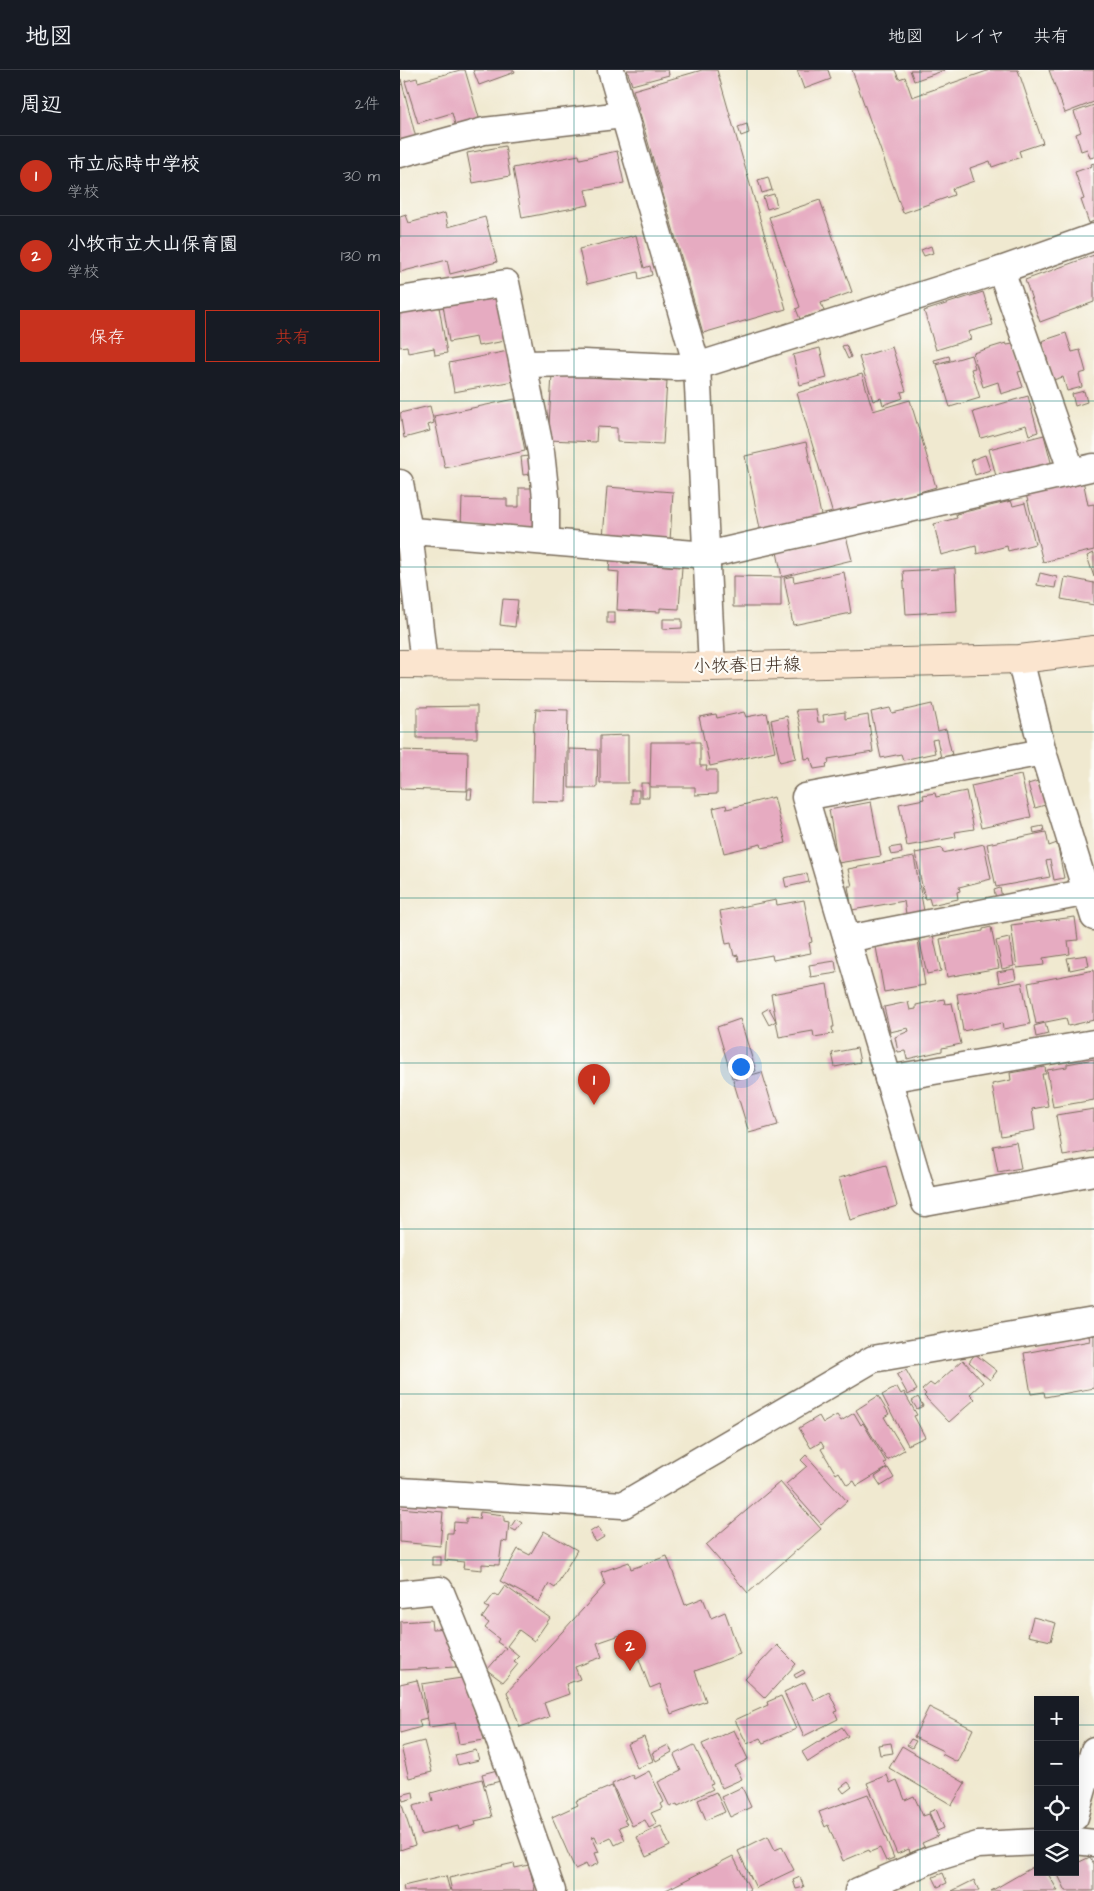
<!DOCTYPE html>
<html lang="ja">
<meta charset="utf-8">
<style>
:root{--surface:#171b24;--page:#20242c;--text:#f1f3f6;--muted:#9ea1a6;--line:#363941;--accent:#c8321e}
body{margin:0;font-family:"Architects Daughter","Klee One",sans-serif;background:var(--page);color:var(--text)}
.controls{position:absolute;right:15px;bottom:15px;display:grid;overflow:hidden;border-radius:0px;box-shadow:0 5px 20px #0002}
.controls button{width:45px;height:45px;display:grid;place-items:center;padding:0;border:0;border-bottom:1px solid var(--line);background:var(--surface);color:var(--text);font:25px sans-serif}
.you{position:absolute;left:340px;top:996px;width:18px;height:18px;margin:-12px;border:4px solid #fff;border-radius:50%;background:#1a73e8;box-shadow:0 0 0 8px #1a73e833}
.badge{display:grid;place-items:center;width:32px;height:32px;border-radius:50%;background:var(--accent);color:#fff;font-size:16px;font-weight:700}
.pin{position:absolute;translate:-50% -41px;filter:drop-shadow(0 1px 2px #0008)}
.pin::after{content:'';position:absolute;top:26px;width:18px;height:15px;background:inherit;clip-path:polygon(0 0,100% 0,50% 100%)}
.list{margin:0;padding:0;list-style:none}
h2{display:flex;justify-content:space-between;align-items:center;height:65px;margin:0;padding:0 20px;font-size:21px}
h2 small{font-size:16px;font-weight:400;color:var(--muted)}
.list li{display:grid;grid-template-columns:32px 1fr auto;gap:15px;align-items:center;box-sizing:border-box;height:80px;padding:0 20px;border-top:1px solid var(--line)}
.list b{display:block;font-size:19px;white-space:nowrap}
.list p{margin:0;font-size:16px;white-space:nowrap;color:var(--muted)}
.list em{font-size:16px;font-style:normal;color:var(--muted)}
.actions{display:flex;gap:10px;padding:15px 20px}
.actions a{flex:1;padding:11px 0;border:1px solid var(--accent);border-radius:0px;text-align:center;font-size:18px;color:var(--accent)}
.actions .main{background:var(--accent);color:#fff}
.icon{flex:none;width:28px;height:28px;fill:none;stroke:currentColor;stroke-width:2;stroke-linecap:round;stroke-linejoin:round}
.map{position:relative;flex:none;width:694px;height:1821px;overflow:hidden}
header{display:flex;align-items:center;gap:30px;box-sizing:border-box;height:70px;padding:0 25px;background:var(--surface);border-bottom:1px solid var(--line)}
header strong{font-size:24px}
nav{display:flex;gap:28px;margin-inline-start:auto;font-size:18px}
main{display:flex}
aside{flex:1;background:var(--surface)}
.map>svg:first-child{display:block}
</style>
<header>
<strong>地図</strong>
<nav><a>地図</a><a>レイヤ</a><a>共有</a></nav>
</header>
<main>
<aside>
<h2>周辺<small>2件</small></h2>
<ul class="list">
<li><span class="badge">1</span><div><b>市立応時中学校</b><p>学校</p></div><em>30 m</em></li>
<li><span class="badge">2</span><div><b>小牧市立大山保育園</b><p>学校</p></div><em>130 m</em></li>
</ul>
<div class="actions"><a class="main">保存</a><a>共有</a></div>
</aside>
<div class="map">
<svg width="694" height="1821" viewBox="0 0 694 1821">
<rect width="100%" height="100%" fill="#fdfcf7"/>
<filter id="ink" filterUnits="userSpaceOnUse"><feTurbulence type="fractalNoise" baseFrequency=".02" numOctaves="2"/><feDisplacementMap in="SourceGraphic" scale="10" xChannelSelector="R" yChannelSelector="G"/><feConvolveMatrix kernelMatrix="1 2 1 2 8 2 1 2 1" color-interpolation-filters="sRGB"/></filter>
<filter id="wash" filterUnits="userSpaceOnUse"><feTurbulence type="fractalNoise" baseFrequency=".0096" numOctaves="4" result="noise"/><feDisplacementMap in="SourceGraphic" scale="20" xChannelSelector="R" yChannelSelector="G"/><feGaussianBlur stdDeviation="1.12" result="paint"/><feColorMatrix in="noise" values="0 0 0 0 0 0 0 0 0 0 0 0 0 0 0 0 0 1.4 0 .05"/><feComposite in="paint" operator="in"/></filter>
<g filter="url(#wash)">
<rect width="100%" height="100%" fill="#f0e9d0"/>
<g id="blocks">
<!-- building -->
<g fill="#e6abc1">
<path d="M60,0H65L80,51L56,58L52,43L18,53L5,11L17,8L18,12Z"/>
<path d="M73,0H114L115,2L79,15Z"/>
<path d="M227,0H268L269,5L232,15Z"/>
<path d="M302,0H317L386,239L303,263L233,20Z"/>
<path d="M397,0H428L431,9L404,19Z"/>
<path d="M452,0H495L499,9L505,7L512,27L590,0H618L643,73L619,81L621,87L592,97L590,91L570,98L574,111L552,119L554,125L503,143Z"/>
<path d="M510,0H545L514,11Z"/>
<path d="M649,0H694V32L665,43Z"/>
<path d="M1,9L17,72L0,77V9Z"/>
<path d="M694,35V87L690,88L687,79L681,81L676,64L681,62L674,42Z"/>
<path d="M347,54L349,63L341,66L338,57Z"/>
<path d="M105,76L110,106L73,113L67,83Z"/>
<path d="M217,81L224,113L185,120L189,135L122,148L113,98L179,85L180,89Z"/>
<path d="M694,93V151L689,153L681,130L684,129L675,102L692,96L691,94Z"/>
<path d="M368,107L372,120L362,123L358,110Z"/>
<path d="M374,124L377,136L367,139L363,127Z"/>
<path d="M420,130L452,222L421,233L424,241L400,249L396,239L400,237L369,147Z"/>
<path d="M45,143L48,157L85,147L97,192L50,204L47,190L0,202V147L6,145L9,153Z"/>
<path d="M236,165L244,198L250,196L252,205L239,209L238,202L187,214L179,179Z"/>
<path d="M531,176L533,183L524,186L521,180Z"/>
<path d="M694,185V232L640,252L625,210Z"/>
<path d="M583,222L593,255L568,262L571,269L536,280L524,241Z"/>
<path d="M97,226L105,271L78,276L76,267L49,272L43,235Z"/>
<path d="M0,237H39L47,283L35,285L34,278L8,283L7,276L0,277Z"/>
<path d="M666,263L672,282L680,280L686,302L679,304L682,317L667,321L663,307L653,310L642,271Z"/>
<path d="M606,273L607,275L613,274L622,301L618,302L623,317L601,324L598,312L583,317L573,283Z"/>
<path d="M446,275L451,287L448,289L442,276Z"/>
<path d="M492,277L506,321L501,322L503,328L483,335L481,328L473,331L459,287Z"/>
<path d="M420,278L427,308L400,315L393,285Z"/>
<path d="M113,280L119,310L54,322L49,293Z"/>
<path d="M571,285L575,298L571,299L580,328L550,337L537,295Z"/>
<path d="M549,286L550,290L535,294L534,290Z"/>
<path d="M462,304L473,341L510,330L536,417L434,448L397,323Z"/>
<path d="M152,305L267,311L263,374L217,372V358L197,357L196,372L148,370Z"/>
<path d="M684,321L687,332L675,336L672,324Z"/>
<path d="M628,326L638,362L629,365L626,355L581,368L573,342Z"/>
<path d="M115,329L125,381L45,398L34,346Z"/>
<path d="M30,336L34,353L28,355L30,361L4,368L0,343Z"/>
<path d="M644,365L652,396L597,410L589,379Z"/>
<path d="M406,372L422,450L361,463L345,386Z"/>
<path d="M136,385L138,403L123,405L121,387Z"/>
<path d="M585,385L590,400L575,405L571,390Z"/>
<path d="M683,410L688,435L694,434V480L643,492L626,424Z"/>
<path d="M207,417L273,422L270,471L203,468Z"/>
<path d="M119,418H140V458L61,457L62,428L107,429V437H119Z"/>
<path d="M611,431L613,436L625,433L635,474L608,481L607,476L577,484L576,476L541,485L534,454L557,448L556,444Z"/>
<path d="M446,466L452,490L382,507L377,482Z"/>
<path d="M694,483V507L687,486Z"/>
<path d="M210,488L222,489V493L282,497L279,539L260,538V542L217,540L219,502L209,501Z"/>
<path d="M555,498L557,541L506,544L503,501Z"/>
<path d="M444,502L451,543L393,555L384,508L393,506L394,512Z"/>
<path d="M640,503L657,507L655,518L637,515Z"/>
<path d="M333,506L381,507V537H333Z"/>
<path d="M665,507L694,513V535L661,529Z"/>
<path d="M103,529L118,530L115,557L100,555Z"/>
<rect x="207" y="542" width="8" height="11"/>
<path d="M263,549H282V558L263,559Z"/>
<path d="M532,634L538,661L546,659L552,685L541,688L537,669L532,670L535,683L503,690L501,684L481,688L471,642L490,638L492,643Z"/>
<path d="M77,636V668H17V637Z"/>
<path d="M136,639L168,640L166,732L132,731L134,652H135Z"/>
<path d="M416,639L418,652H424L423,645L445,642V649L468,645L473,682L428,689L429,693L426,694L427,697L414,699L411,688L405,689L400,655L396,640Z"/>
<path d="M344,642L346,647L367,643L375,681L310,696L299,647L316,644L317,648Z"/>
<path d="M387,646L396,688L380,692L371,650Z"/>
<path d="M228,665V713H200V666Z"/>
<path d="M251,672H300V696H307L306,700H317V724L295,725V717H250Z"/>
<path d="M169,679L198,680L197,718H169Z"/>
<path d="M0,680L68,682L67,721L0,719Z"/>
<path d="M621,705L631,747L581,758L571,716Z"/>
<path d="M638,711L645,735L635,738L628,714Z"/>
<rect x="241" y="713" width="8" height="14"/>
<path d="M68,719H72L71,729H67Z"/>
<rect x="231" y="720" width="8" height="13"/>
<path d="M566,721L574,759L555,762L556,767L507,776L499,734L524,729L523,725L535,723L536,727Z"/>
<path d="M374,727L386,773L362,778L361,774L324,783L313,738L326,735L327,739Z"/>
<path d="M471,732L481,786L438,793L429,740Z"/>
<path d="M643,756L644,761L634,763L633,758Z"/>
<path d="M646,762L649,776L657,773L664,808L654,810L650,790L646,791L650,807L596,817L587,774Z"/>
<path d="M584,774L591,809L559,817L560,821L557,822L558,829L531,835L529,828L525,829L515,783L542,778L543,783Z"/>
<path d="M501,776L502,783L491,785L489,778Z"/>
<path d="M514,787L524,841L506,844L504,831L452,840L448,816H452L448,799Z"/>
<path d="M407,803L409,812L386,817L384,808Z"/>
<path d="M600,818L602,827L596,828L594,820Z"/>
<path d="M376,830L377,835L404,830L412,872L409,873L411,883L373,890L372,885L339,891L338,885L334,886L331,873L326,874L320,841Z"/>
<path d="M675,847L678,870L668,871L670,884L643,888L644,895L617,898L611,855Z"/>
<path d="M591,857L599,898L547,907L540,869L583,861V859Z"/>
<path d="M533,865L541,901L527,904L519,868Z"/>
<path d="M609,868L614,896L602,899L596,871Z"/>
<path d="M518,870L525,915L484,922L476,877Z"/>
<path d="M687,885L689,896L670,900L667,888Z"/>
<path d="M435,891L437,903L411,907L409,895Z"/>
<path d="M614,899L616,909L599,913L597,902Z"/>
<path d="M694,900V950L668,956L666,948L636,954L628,913Z"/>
<path d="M622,912L630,954L603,959L602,953L563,961L557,924Z"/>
<path d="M427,914L434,957H432L433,964L414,967L413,961L379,967L371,924Z"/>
<path d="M544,929L545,934L552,933L561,974L542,978V981L507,989L505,981L498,982L495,967L509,961L508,958L490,962L484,937L508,932L510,940L516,939V935Z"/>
<path d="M369,938L376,951L369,955L362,942Z"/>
<path d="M340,949L356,1001L332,1008L317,957Z"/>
<path d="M645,953L648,964L636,967L634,956Z"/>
<path d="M457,978L460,992L435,997L432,983Z"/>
<path d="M694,989V1030L653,1037L647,1000L667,997V994Z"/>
<path d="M645,997L646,1004H642L648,1036L632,1039L635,1060L601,1066L592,1014L611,1010L610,1003Z"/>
<path d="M362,1002L378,1055L349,1063L333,1010Z"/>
<path d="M694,1039V1081L663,1086L656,1045Z"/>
<path d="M616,1072L621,1098L598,1102L593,1076Z"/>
<path d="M486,1095L497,1136L450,1150L439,1108Z"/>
<path d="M694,1265V1318L645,1327L644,1322L631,1324L624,1283L690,1271L689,1266Z"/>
<path d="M575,1284L597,1301L590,1310L569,1292Z"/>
<path d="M563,1290L583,1312L570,1324L575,1329L549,1352L524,1326L526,1324L522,1320L530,1313L534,1316Z"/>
<path d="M506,1300L517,1320L508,1325L497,1305Z"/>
<path d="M497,1317L501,1324L504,1322L517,1345L514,1346L525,1367L508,1375L482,1325Z"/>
<path d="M478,1326L489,1344L484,1347L504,1380L487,1390L456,1340Z"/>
<path d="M518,1327L523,1336L517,1339L512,1331Z"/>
<path d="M454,1343L461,1355L463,1353L486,1392L484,1393L487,1398L457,1416L454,1411L447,1415L439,1402L436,1404L421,1379L424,1377L421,1372L411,1378L399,1358L419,1346L423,1353L437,1345L441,1351Z"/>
<path d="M406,1385L447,1431L421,1454L386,1414L407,1396L401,1390Z"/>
<path d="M488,1398L494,1408L481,1416L475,1407Z"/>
<path d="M380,1412L421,1459L348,1523L306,1475Z"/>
<path d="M0,1438L43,1442L40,1476L0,1472Z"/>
<path d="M80,1442L104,1445V1451L109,1452L107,1472L102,1471L99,1495L82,1494V1500L63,1498L64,1492L45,1490L47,1463H53L54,1452L66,1453V1448L79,1449Z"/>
<path d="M116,1449L122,1453L116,1461L110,1458Z"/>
<path d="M198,1457L204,1467L196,1472L190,1462Z"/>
<path d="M144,1461L177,1480L155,1518L149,1514L139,1532L100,1511L118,1479L130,1485Z"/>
<path d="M267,1486L285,1535L303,1528L311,1548L325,1542L340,1584L295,1601L306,1631L271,1644L260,1614L250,1618L234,1576L223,1564L197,1573L202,1587L175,1597L180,1609L166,1614L169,1624L144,1633L149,1647L120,1657L107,1622L205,1515L201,1502L229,1492L231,1499Z"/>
<rect x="32" y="1487" width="9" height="8"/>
<path d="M105,1516L150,1548L134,1571L119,1560L107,1576L119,1586L114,1591L118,1594L103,1612L87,1600L106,1578L97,1572L99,1569L85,1558L89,1553L82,1548L89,1538L85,1536L94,1524L98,1526Z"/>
<path d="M633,1547L656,1553L651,1571L628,1566Z"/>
<path d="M31,1550L32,1559L53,1558L56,1597L0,1600V1552Z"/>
<path d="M377,1575L396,1594L365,1628L345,1609Z"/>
<path d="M403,1600L405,1603L396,1608L394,1605Z"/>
<path d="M68,1607L75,1644L79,1643L84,1670L59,1674L55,1653L29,1657L22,1614Z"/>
<path d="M17,1610L27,1648L19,1650L21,1657L0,1663V1614Z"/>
<path d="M405,1612L414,1630L429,1622L438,1641L435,1642L438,1649L404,1666L384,1622Z"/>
<path d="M381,1626L396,1659L363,1673L360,1668L347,1674L335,1650L368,1635L367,1632Z"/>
<path d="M529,1637L573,1659L557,1692L542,1684L543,1681L514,1667Z"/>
<path d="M442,1657L448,1666L408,1692L402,1682Z"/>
<path d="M334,1660L348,1689L335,1696L342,1709L322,1718L302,1674Z"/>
<path d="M244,1667L253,1691L237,1698L227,1674Z"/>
<path d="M511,1669L516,1671L512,1678L507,1675Z"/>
<path d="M24,1671L32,1702L9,1708L1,1677Z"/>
<path d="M491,1673L493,1683L480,1685L478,1675Z"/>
<path d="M268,1675L272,1682L256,1691L252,1683Z"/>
<path d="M294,1675L313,1714L310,1715L313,1719L278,1736L277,1734L270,1737L258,1712L281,1701L274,1685Z"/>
<path d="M502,1676L565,1713L552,1735L489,1698Z"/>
<path d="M76,1680L79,1690L58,1695L55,1685Z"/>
<path d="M101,1699L104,1710L85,1715L82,1704Z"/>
<path d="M249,1701L264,1732L261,1734L263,1738L251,1743L257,1754L249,1758L245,1750L232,1756L212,1714L232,1705L234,1709Z"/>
<path d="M487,1705L490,1713L497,1710L505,1730L514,1726L523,1746L529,1744L538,1766L522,1773L524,1777L510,1783L509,1779L497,1784L467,1713Z"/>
<path d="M82,1709L92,1747L75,1751L76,1755L59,1760L58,1756L21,1765L13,1736L33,1731L31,1723Z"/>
<path d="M448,1712L452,1717L444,1723L440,1718Z"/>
<path d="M212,1716L226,1749L224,1750L227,1754L219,1757L225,1770L215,1775L211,1767L198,1773L195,1766L192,1767L199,1782L195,1783L199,1793L188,1798L186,1794L175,1799L152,1747L178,1735L176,1731Z"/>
<path d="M342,1717L351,1737L330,1747L321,1727Z"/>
<path d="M13,1722L14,1728L3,1731L1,1725Z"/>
<path d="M316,1722L325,1742L306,1750L298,1730Z"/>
<path d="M468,1724L494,1788L486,1791L480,1778L470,1782L469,1780L443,1791L428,1755L425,1757L419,1742Z"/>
<path d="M0,1729L15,1775L0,1780Z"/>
<path d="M536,1739L544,1758L537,1761L529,1742Z"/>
<path d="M261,1756L270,1776L246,1787L237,1767Z"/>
<path d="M368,1766L375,1780L382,1777L394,1800L356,1818L338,1781Z"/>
<path d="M333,1786L350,1819L347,1821H264Z"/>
<path d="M690,1787L694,1794V1821H666L657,1803L675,1802V1794Z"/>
<path d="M114,1793L115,1798L129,1795L135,1821H52L49,1808Z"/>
<path d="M638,1794V1802H647L658,1821H591Z"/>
<path d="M543,1803L547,1813L538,1817L533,1807Z"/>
<path d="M46,1806L50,1821H4L3,1816Z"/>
<path d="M400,1807L404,1817L396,1819L393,1810Z"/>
<path d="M574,1810L579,1821H552Z"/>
</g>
</g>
</g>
<g filter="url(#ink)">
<use href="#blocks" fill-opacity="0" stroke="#7a6d5c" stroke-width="1"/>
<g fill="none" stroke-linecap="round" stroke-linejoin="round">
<defs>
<g id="minor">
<path d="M211,0L297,296L312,597"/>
<path d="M0,84L84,61L223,45"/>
<path d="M601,200L672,402"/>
<path d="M0,230L106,213L141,382L146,428V472"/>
<path d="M123,294L183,293L277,297L297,296L601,200L694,167"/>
<path d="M0,413L9,461L24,595"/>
<path d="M0,460L307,485L694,397"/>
<path d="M620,589L643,682L694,847"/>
<path d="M643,682L405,727L525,1133L694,1102"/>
<path d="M447,869L688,822"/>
<path d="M488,1009L694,973"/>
<path d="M0,1421L223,1435L473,1289L694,1251"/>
<path d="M0,1524L40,1520L87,1635L152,1821"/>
<path d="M675,1747L694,1680"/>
<path d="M675,1771L694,1773"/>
<path d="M458,1821L532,1789L578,1775L638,1772"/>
</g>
<path id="secondary" d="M0,594L312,597L620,589L694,580"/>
</defs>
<!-- minor casing -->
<use href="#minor" stroke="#7a6d5c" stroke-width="29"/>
<!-- secondary casing -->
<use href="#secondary" stroke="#7a6d5c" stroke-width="30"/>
<!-- minor -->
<use href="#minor" stroke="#fff" stroke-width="26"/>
<!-- secondary -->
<use href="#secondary" stroke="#fbe5cf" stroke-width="28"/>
</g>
</g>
<!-- grid -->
<path fill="none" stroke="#0f766e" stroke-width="1" stroke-opacity="0.55" d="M174,0V1821M347,0V1821M520,0V1821M0,166H694M0,331H694M0,497H694M0,662H694M0,828H694M0,993H694M0,1159H694M0,1324H694M0,1490H694M0,1655H638M675,1655H694"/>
<g text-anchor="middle" stroke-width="4.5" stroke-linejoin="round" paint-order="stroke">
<!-- street labels -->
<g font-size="18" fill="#3b2a1e" stroke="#fdfcf7">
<text transform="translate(347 595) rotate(-1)" y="6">小牧春日井線</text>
</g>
</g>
</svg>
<div class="controls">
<button>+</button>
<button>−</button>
<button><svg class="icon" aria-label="locate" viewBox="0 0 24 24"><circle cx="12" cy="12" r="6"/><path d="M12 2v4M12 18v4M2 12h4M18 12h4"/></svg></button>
<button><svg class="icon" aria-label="layers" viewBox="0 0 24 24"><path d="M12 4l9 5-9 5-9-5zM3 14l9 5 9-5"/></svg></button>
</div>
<div class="you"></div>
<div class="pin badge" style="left:194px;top:1035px">1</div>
<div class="pin badge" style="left:230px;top:1601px">2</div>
</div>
</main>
